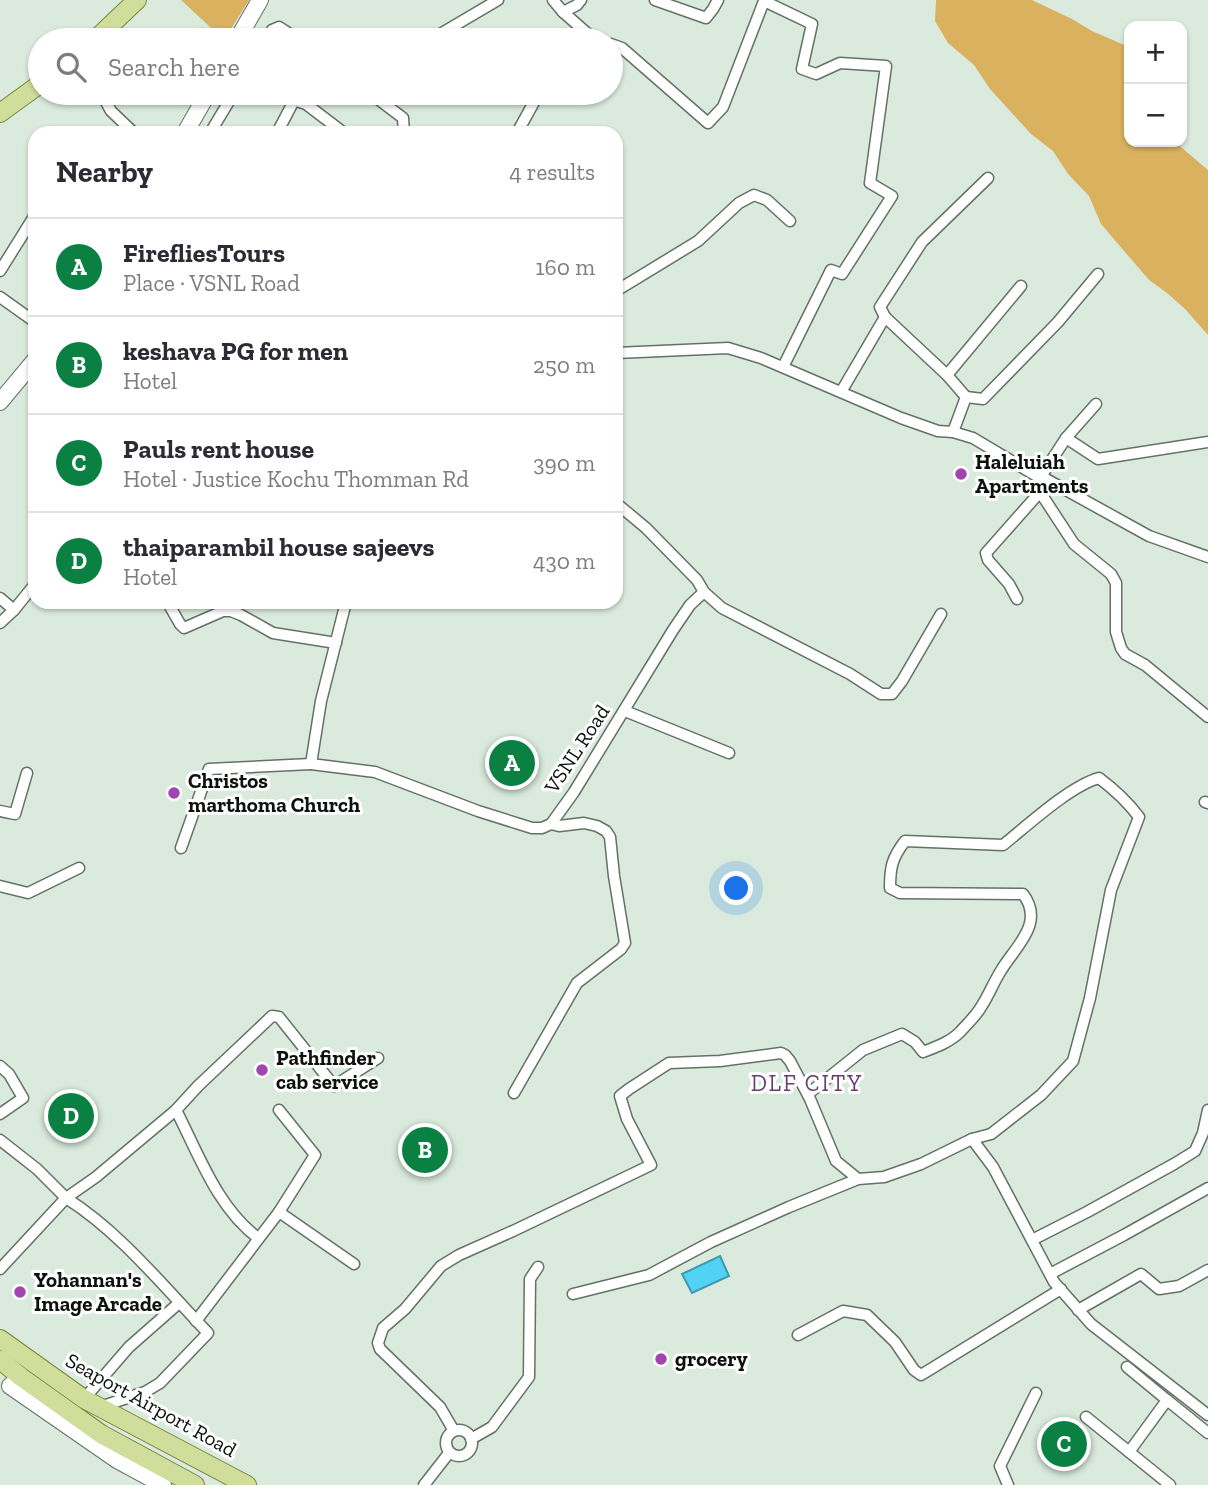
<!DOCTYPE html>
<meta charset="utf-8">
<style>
:root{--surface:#fff;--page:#f2f2f3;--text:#2b2b33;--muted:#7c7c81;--line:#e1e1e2;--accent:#0b8043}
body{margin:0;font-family:"Zilla Slab",serif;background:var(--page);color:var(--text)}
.controls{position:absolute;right:21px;top:21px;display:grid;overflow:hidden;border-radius:14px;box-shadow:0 2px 5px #0004}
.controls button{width:63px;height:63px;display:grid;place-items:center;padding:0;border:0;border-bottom:2px solid var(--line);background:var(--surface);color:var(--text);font:35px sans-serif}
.you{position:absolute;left:737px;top:889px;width:24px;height:24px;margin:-18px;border:5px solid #fff;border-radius:50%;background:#1a73e8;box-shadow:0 0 0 10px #1a73e833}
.badge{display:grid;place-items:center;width:46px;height:46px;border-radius:50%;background:var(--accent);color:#fff;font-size:23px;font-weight:700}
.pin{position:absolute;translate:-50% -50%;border:4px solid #fff;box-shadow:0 2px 7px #0006}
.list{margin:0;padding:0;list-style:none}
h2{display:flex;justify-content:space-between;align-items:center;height:91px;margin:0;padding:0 28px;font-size:30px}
h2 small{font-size:23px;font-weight:400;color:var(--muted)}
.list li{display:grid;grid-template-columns:46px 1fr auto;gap:21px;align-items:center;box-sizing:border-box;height:98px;padding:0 28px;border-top:2px solid var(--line)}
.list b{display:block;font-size:26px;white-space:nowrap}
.list p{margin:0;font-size:23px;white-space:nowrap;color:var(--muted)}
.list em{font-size:23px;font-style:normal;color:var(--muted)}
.icon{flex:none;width:38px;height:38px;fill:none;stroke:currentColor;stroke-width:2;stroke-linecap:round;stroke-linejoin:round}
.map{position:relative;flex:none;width:1208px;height:1485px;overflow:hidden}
.search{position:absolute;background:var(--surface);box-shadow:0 2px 5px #0004;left:28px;top:28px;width:595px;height:77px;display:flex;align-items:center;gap:18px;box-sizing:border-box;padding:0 24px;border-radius:38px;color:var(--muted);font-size:26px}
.panel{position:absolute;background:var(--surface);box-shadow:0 2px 5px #0004;left:28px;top:126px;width:595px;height:483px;border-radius:21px}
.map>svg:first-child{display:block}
</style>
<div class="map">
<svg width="1208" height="1485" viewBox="0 0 1208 1485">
<rect width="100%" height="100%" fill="#daebdd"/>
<!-- green -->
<g fill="#dab25f">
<path d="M181,0H249L224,40Z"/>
<path d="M936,0H1032L1072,19L1092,31L1129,47V142H1175L1208,170V335L1185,309L1167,293L1149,280L1101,224L1089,196L1068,174L1053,151L1031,134L990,89L974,65L948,43L935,21Z"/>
</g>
<!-- water -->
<path fill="#52d3f6" stroke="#3d99b0" stroke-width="2" d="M720,1256L729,1276L692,1293L682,1274Z"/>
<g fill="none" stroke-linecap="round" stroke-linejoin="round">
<defs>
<g id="street">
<path d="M553,0L563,12L577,5L581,0"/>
<path d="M655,0L706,18L713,9L718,0"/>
<path d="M563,12L588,34L603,40"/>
<path d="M266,40L272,30L279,27L299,40"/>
<path d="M430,40L498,0"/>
<path d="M611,44L622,48L708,123L723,107L764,1L812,24L802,69L816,74L840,63L886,66L870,183L892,196L842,274L831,270L783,367"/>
<path d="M101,93L111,111L134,133"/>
<path d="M370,93L403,118L404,133"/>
<path d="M293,100L306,104L344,133"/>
<path d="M210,133L234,93"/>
<path d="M277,133L298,93"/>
<path d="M517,133L539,93"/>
<path d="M0,271L35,215"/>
<path d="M616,291L698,241L739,203L754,195L767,200L790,221"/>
<path d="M0,297L35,322"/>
<path d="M885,317L947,375"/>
<path d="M616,353L728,348L761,358L901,418L938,431L953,432L973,438L1040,478L1046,479L1149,536L1208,557"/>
<path d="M841,392L885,317L880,307L922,242L988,178"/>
<path d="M966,397L983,399L1058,322L1098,274"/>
<path d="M953,432L966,397L947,375L1021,286"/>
<path d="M1066,438L1098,459L1208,442"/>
<path d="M1040,478L1066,438L1096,404"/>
<path d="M1046,479L1040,492L1074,544L1111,574L1116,583V632L1121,648L1125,654L1145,665L1208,717"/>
<path d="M616,503L646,528L697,580L704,592L722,608L850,674L881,694H892L902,681L941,614"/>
<path d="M0,598L14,610"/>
<path d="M1017,599L1009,584L988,560L986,553L1040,492"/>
<path d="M346,602L321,701L311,764L375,772L478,811L532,828H542L551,824L574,792L673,630L690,605L704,592"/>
<path d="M168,603L180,624L184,628L223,611H231L241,615L273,633L336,643"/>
<path d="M0,623L14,610L35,584"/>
<path d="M625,711L729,753"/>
<path d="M1205,802L1208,803"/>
<path d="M0,811L15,814L27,773"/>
<path d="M181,848L209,769L311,764"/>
<path d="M0,886L28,893L79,868"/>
<path d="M0,1066L9,1074L23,1098L0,1114"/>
<path d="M514,1093L577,983L621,949L625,943L614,876L610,837L606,831L597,826L584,823L559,826L551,824"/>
<path d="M176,1110C199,1155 217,1207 258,1238"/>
<path d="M972,1139L993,1167L1054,1282L1091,1324L1208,1415"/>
<path d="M0,1140L37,1169L66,1198L96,1177L176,1110L198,1086L272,1016L279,1017L334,1086L378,1058"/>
<path d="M279,1212L354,1264"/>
<path d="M1032,1240L1087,1212L1174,1164L1195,1151L1203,1133L1208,1110"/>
<path d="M0,1269L66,1198C120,1232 164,1287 208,1333L160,1383L145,1392L100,1407"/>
<path d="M1050,1274L1124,1235L1208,1188"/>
<path d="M573,1294L649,1275L711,1242L789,1207L858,1179L884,1177L921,1164L972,1139L991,1134L1041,1095L1073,1061L1090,998L1111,890L1139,817C1127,801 1115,790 1099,778C1070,786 1028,825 1003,845L905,841C892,858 890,867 890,888L900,893L1023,894C1045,923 1016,946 1002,969C994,981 989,995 981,1007C976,1016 967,1024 960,1032C950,1042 936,1047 923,1052L915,1042L902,1034L863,1050L808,1094"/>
<path d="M1078,1310L1141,1274L1159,1289L1179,1286L1208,1270"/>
<path d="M196,1321L279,1212L315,1155L279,1110"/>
<path d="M798,1335L843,1311L867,1315L895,1342L914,1370L921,1375L1061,1289"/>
<path d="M1127,1367L1167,1400L1129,1452"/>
<path d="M84,1399L129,1347L179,1303"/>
<path d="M1167,1400L1208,1433"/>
<path d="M1086,1417L1170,1485"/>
<circle cx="459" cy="1443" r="13"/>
<path d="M454,1431L440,1407L380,1349L378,1343L383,1328L405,1309L441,1266L459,1255L513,1231L651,1165L627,1119L620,1096L629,1089L669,1063L720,1061L781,1053L785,1055L790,1061L810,1099L836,1161L858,1179"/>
<path d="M471,1439L492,1427L529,1377L530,1279L538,1267"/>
<path d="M424,1485L449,1453"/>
<path d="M1008,1485L1000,1466L1036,1393"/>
</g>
<g id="secondary">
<path d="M237,40L260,0"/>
<path d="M185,133L208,93"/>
<path d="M0,402L35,360"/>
<path d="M21,1377L10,1386L117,1460L163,1485"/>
</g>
<g id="primary">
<path d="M95,40L137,0"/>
<path d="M0,113L40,84"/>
<path d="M0,1339L84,1399L247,1485"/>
<path d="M0,1360L21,1377L101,1434L195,1485"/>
</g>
</defs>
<!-- street casing -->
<use href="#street" stroke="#637166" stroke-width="13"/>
<!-- secondary casing -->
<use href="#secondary" stroke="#637166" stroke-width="18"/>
<!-- primary casing -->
<use href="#primary" stroke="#79873d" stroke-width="20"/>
<!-- street -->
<use href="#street" stroke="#fff" stroke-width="10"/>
<!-- secondary -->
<use href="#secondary" stroke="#fff" stroke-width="16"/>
<!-- primary -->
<use href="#primary" stroke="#d1dd9a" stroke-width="18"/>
</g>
<!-- markers -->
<g fill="#a146b1" stroke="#fff" stroke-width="2.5">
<circle cx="961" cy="474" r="7"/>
<circle cx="174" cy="793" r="7"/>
<circle cx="262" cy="1070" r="7"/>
<circle cx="20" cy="1292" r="7"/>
<circle cx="661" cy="1359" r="7"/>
</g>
<g text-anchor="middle" stroke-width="6" stroke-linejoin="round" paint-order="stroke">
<!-- poi labels -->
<g font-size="21" font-weight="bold" fill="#0d120e" stroke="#fff" text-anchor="start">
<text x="975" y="469">Haleluiah<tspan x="975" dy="24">Apartments</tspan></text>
<text x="188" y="788">Christos<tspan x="188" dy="24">marthoma Church</tspan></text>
<text x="276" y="1065">Pathfinder<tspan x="276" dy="24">cab service</tspan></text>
<text x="34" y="1287">Yohannan's<tspan x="34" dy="24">Image Arcade</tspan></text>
<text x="675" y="1366">grocery</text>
</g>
<!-- street labels -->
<g font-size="21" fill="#0d120e" stroke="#fff">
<text transform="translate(577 749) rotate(-57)" y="7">VSNL Road</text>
<text transform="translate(151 1405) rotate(29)" y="7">Seaport Airport Road</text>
</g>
<!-- neighbourhood labels -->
<g font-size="23" letter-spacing="2" fill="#683b71" stroke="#fff">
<text x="807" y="1091">DLF CITY</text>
</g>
</g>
</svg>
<div class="controls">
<button>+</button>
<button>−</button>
</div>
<div class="you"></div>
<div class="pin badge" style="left:512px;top:763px">A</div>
<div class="pin badge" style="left:425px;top:1150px">B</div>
<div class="pin badge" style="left:1064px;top:1444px">C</div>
<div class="pin badge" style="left:71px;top:1116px">D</div>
<div class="search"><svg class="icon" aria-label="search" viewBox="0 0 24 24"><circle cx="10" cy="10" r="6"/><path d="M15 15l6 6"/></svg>Search here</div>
<section class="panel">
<h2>Nearby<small>4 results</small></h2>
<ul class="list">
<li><span class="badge">A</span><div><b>FirefliesTours</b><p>Place · VSNL Road</p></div><em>160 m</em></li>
<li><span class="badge">B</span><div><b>keshava PG for men</b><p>Hotel</p></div><em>250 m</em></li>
<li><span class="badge">C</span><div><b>Pauls rent house</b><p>Hotel · Justice Kochu Thomman Rd</p></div><em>390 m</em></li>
<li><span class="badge">D</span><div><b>thaiparambil house sajeevs</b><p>Hotel</p></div><em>430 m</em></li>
</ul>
</section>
</div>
